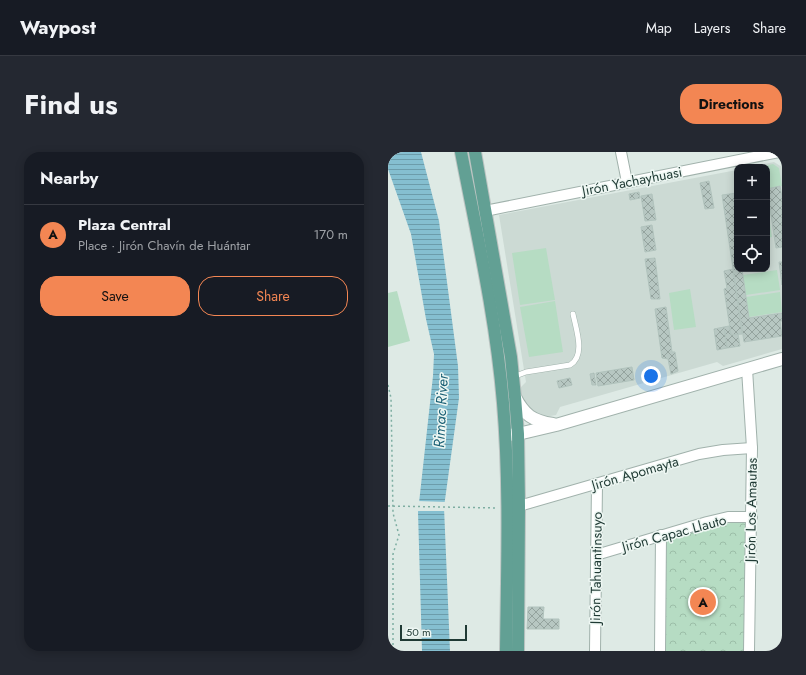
<!DOCTYPE html>
<meta charset="utf-8">
<style>
:root{--surface:#171b24;--page:#242831;--text:#f1f3f6;--muted:#9ea1a6;--line:#363941;--accent:#f38653}
body{margin:0;font-family:Jost,sans-serif;background:var(--page);color:var(--text)}
.controls{position:absolute;right:12px;top:12px;display:grid;overflow:hidden;border-radius:8px;box-shadow:0 2px 10px #0003}
.controls button{width:36px;height:36px;display:grid;place-items:center;padding:0;border:0;border-bottom:1px solid var(--line);background:var(--surface);color:var(--text);font:20px sans-serif}
.scale{position:absolute;left:12px;bottom:10px;width:67px;box-sizing:border-box;padding-left:4px;border:2px solid #1f3a34;border-top:0;font-size:11px;line-height:14px;white-space:nowrap;color:#1f3a34;-webkit-text-stroke:3px #eef7f3;paint-order:stroke}
.you{position:absolute;left:263px;top:224px;width:14px;height:14px;margin:-10px;border:3px solid #fff;border-radius:50%;background:#1a73e8;box-shadow:0 0 0 6px #1a73e833}
.badge{display:grid;place-items:center;width:26px;height:26px;border-radius:50%;background:var(--accent);color:#111;font-size:13px;font-weight:700}
.pin{position:absolute;translate:-50% -50%;border:2px solid #fff;box-shadow:0 1px 4px #0006}
.list{margin:0;padding:0;list-style:none}
h2{display:flex;justify-content:space-between;align-items:center;height:52px;margin:0;padding:0 16px;font-size:17px}
h2 small{font-size:13px;font-weight:400;color:var(--muted)}
.list li{display:grid;grid-template-columns:26px 1fr auto;gap:12px;align-items:center;box-sizing:border-box;height:60px;padding:0 16px;border-top:1px solid var(--line)}
.list b{display:block;font-size:15px;white-space:nowrap}
.list p{margin:0;font-size:13px;white-space:nowrap;color:var(--muted)}
.list em{font-size:13px;font-style:normal;color:var(--muted)}
.actions{display:flex;gap:8px;padding:12px 16px}
.actions a{flex:1;padding:9px 0;border:1px solid var(--accent);border-radius:16px;text-align:center;font-size:14px;color:var(--accent)}
.actions .main{background:var(--accent);color:#111}
.icon{flex:none;width:22px;height:22px;fill:none;stroke:currentColor;stroke-width:2;stroke-linecap:round;stroke-linejoin:round}
.map{position:relative;flex:none;width:394px;height:499px;overflow:hidden;border-radius:16px}
header{display:flex;align-items:center;gap:24px;box-sizing:border-box;height:56px;padding:0 20px;background:var(--surface);border-bottom:1px solid var(--line)}
header strong{font-size:19px}
nav{display:flex;gap:22px;margin-inline-start:auto;font-size:14px}
.intro{display:flex;align-items:center;justify-content:space-between;box-sizing:border-box;height:96px;padding:0 24px}
h1{margin:0;font-size:28px}
.button{padding:10px 18px;border-radius:16px;background:var(--accent);color:#111;font-size:14px;font-weight:700}
main{display:flex;gap:24px;padding:0 24px}
aside{flex:1;background:var(--surface);border-radius:16px;box-shadow:0 2px 10px #0003}
.map>svg:first-child{display:block}
</style>
<header>
<strong>Waypost</strong>
<nav><a>Map</a><a>Layers</a><a>Share</a></nav>
</header>
<div class="intro"><h1>Find us</h1><a class="button">Directions</a></div>
<main>
<aside>
<h2>Nearby<small></small></h2>
<ul class="list">
<li><span class="badge">A</span><div><b>Plaza Central</b><p>Place · Jirón Chavín de Huántar</p></div><em>170 m</em></li>
</ul>
<div class="actions"><a class="main">Save</a><a>Share</a></div>
</aside>
<div class="map">
<svg width="394" height="499" viewBox="0 0 394 499">
<defs>
<pattern id="park-crowns" width="20" height="18" patternUnits="userSpaceOnUse"><rect width="20" height="18" fill="#b6dcc3"/><path d="M2 6a3 3 0 1 1 6 0M12 15a3 3 0 1 1 6 0" fill="none" stroke="#9cbea8"/></pattern>
<pattern id="water-rules" width="6" height="5" patternUnits="userSpaceOnUse"><rect width="6" height="5" fill="#85bfd0"/><path d="M0 2.5h6" fill="none" stroke="#6c9caa"/></pattern>
<pattern id="building-cross-hatch" width="8" height="8" patternUnits="userSpaceOnUse"><rect width="8" height="8" fill="#b7c7c2"/><path d="M0 0l8 8M0 8l8-8" fill="none" stroke="#94a39e"/></pattern>
</defs>
<rect width="100%" height="100%" fill="#deeae5"/>
<!-- built -->
<path fill="#ccdad4" d="M386,10L394,15V197L335,214L329,210L172,255L168,263L162,264L149,263L136,252L131,237L138,230L111,63L349,18V117H379V15H362Z"/>
<!-- grass -->
<g fill="#b6dcc3">
<path d="M385,12L391,16L394,34L379,37V15H372Z"/>
<path d="M379,65H381L384,85L379,86Z"/>
<path d="M158,96L167,148L132,153L124,101Z"/>
<path d="M389,118L392,138L358,143L355,123Z"/>
<path d="M302,137L308,175L286,178L281,141Z"/>
<path d="M9,139L22,189L0,195V141Z"/>
<path d="M392,140L394,160L361,165L358,145Z"/>
<path d="M167,149L175,200L141,205L132,155Z"/>
</g>
<!-- park -->
<path fill="url(#park-crowns)" d="M354,369L358,372L357,499H278V391L283,386L337,372Z"/>
<!-- water -->
<path fill="url(#water-rules)" d="M0,0H33L51,69L70,214L71,246L56,355L62,499H34L30,360L45,224L46,202L38,167L23,82L0,17Z"/>
<!-- pier -->
<path fill="#deeae5" d="M29,349L59,350L58,359H28Z"/>
<!-- building -->
<g fill="url(#building-cross-hatch)" stroke="#b1c3bd">
<path d="M321,29L326,56L317,57L312,31Z"/>
<path d="M392,34L394,45V95L388,96L379,37Z"/>
<path d="M251,40L252,46L242,48L241,42Z"/>
<path d="M349,41V117H354L361,166L394,161V169H392L394,184L356,190L334,43Z"/>
<path d="M264,42L268,68L257,69L253,44Z"/>
<path d="M264,73L268,98L257,100L253,75Z"/>
<path d="M267,106L272,147H263L257,107Z"/>
<path d="M391,110H394V133Z"/>
<path d="M345,117L354,182L343,183L336,137L339,136L336,119Z"/>
<path d="M278,155L284,200H287L290,219L283,222L280,207L274,206L267,157Z"/>
<path d="M341,174L343,183L350,182L352,194L339,196L336,175Z"/>
<path d="M336,175L339,196L329,198L326,177Z"/>
<path d="M244,215L246,228L210,234L208,221Z"/>
<path d="M206,221L208,233H204L202,222Z"/>
<path d="M182,226L184,233L171,236L169,229Z"/>
<path d="M140,455H156L155,467H171V477H139Z"/>
</g>
<g fill="none" stroke-linecap="round" stroke-linejoin="round">
<defs>
<path id="service" d="M125,225L138,220L182,213C198,204 188,177 185,162"/>
<g id="minor">
<path d="M233,0L239,30"/>
<path d="M97,59L391,0"/>
<path d="M359,217L364,296L361,499"/>
<path d="M131,354L311,302L335,298L364,296"/>
<path d="M208,403L319,370L340,365H364"/>
<path d="M207,499L209,332"/>
<path d="M272,499L273,383"/>
</g>
<g id="tertiary">
<path d="M127,245C136,263 145,269 165,272"/>
<path d="M120,283L130,282L168,273L394,207"/>
</g>
<g id="primary">
<path d="M73,0C89,83 108,166 115,251C122,333 119,416 118,499"/>
<path d="M87,0L123,205L127,245L130,282L131,354L130,499"/>
</g>
</defs>
<!-- service casing -->
<use href="#service" stroke="#a1b2ac" stroke-width="6"/>
<!-- minor casing -->
<use href="#minor" stroke="#a1b2ac" stroke-width="12"/>
<!-- tertiary casing -->
<use href="#tertiary" stroke="#a1b2ac" stroke-width="14"/>
<!-- primary casing -->
<use href="#primary" stroke="#bcc4c2" stroke-width="14"/>
<!-- path -->
<g stroke="#7eaea2" stroke-width="1.5" stroke-dasharray="2 3" stroke-linecap="butt">
<path d="M0,233L3,246L5,361L11,383L5,402V499"/>
<path d="M0,354L110,356"/>
</g>
<!-- service -->
<use href="#service" stroke="#fff" stroke-width="5"/>
<!-- minor -->
<use href="#minor" stroke="#fff" stroke-width="10"/>
<!-- tertiary -->
<use href="#tertiary" stroke="#fff" stroke-width="12"/>
<!-- primary -->
<use href="#primary" stroke="#62a094" stroke-width="12"/>
</g>
<g text-anchor="middle" stroke-width="3" stroke-linejoin="round" paint-order="stroke">
<!-- street labels -->
<g font-size="14" fill="#1f3a34" stroke="#eef7f3">
<text transform="translate(244 29) rotate(-11)" y="5">Jirón Yachayhuasi</text>
<text transform="translate(247 321) rotate(-16)" y="5">Jirón Apomayta</text>
<text transform="translate(363 358) rotate(-89)" y="5">Jirón Los Amautas</text>
<text transform="translate(286 381) rotate(-15)" y="5">Jirón Capac Llauto</text>
<text transform="translate(208 416) rotate(-89)" y="5">Jirón Tahuantinsuyo</text>
</g>
<!-- water labels -->
<g font-size="15" font-style="italic" fill="#1a6075" stroke="#eef7f3">
<text transform="translate(53 259) rotate(-87)" y="5">Rimac River</text>
</g>
</g>
</svg>
<div class="controls">
<button>+</button>
<button>−</button>
<button><svg class="icon" aria-label="locate" viewBox="0 0 24 24"><circle cx="12" cy="12" r="6"/><path d="M12 2v4M12 18v4M2 12h4M18 12h4"/></svg></button>
</div>
<div class="scale">50 m</div>
<div class="you"></div>
<div class="pin badge" style="left:315px;top:450px">A</div>
</div>
</main>
